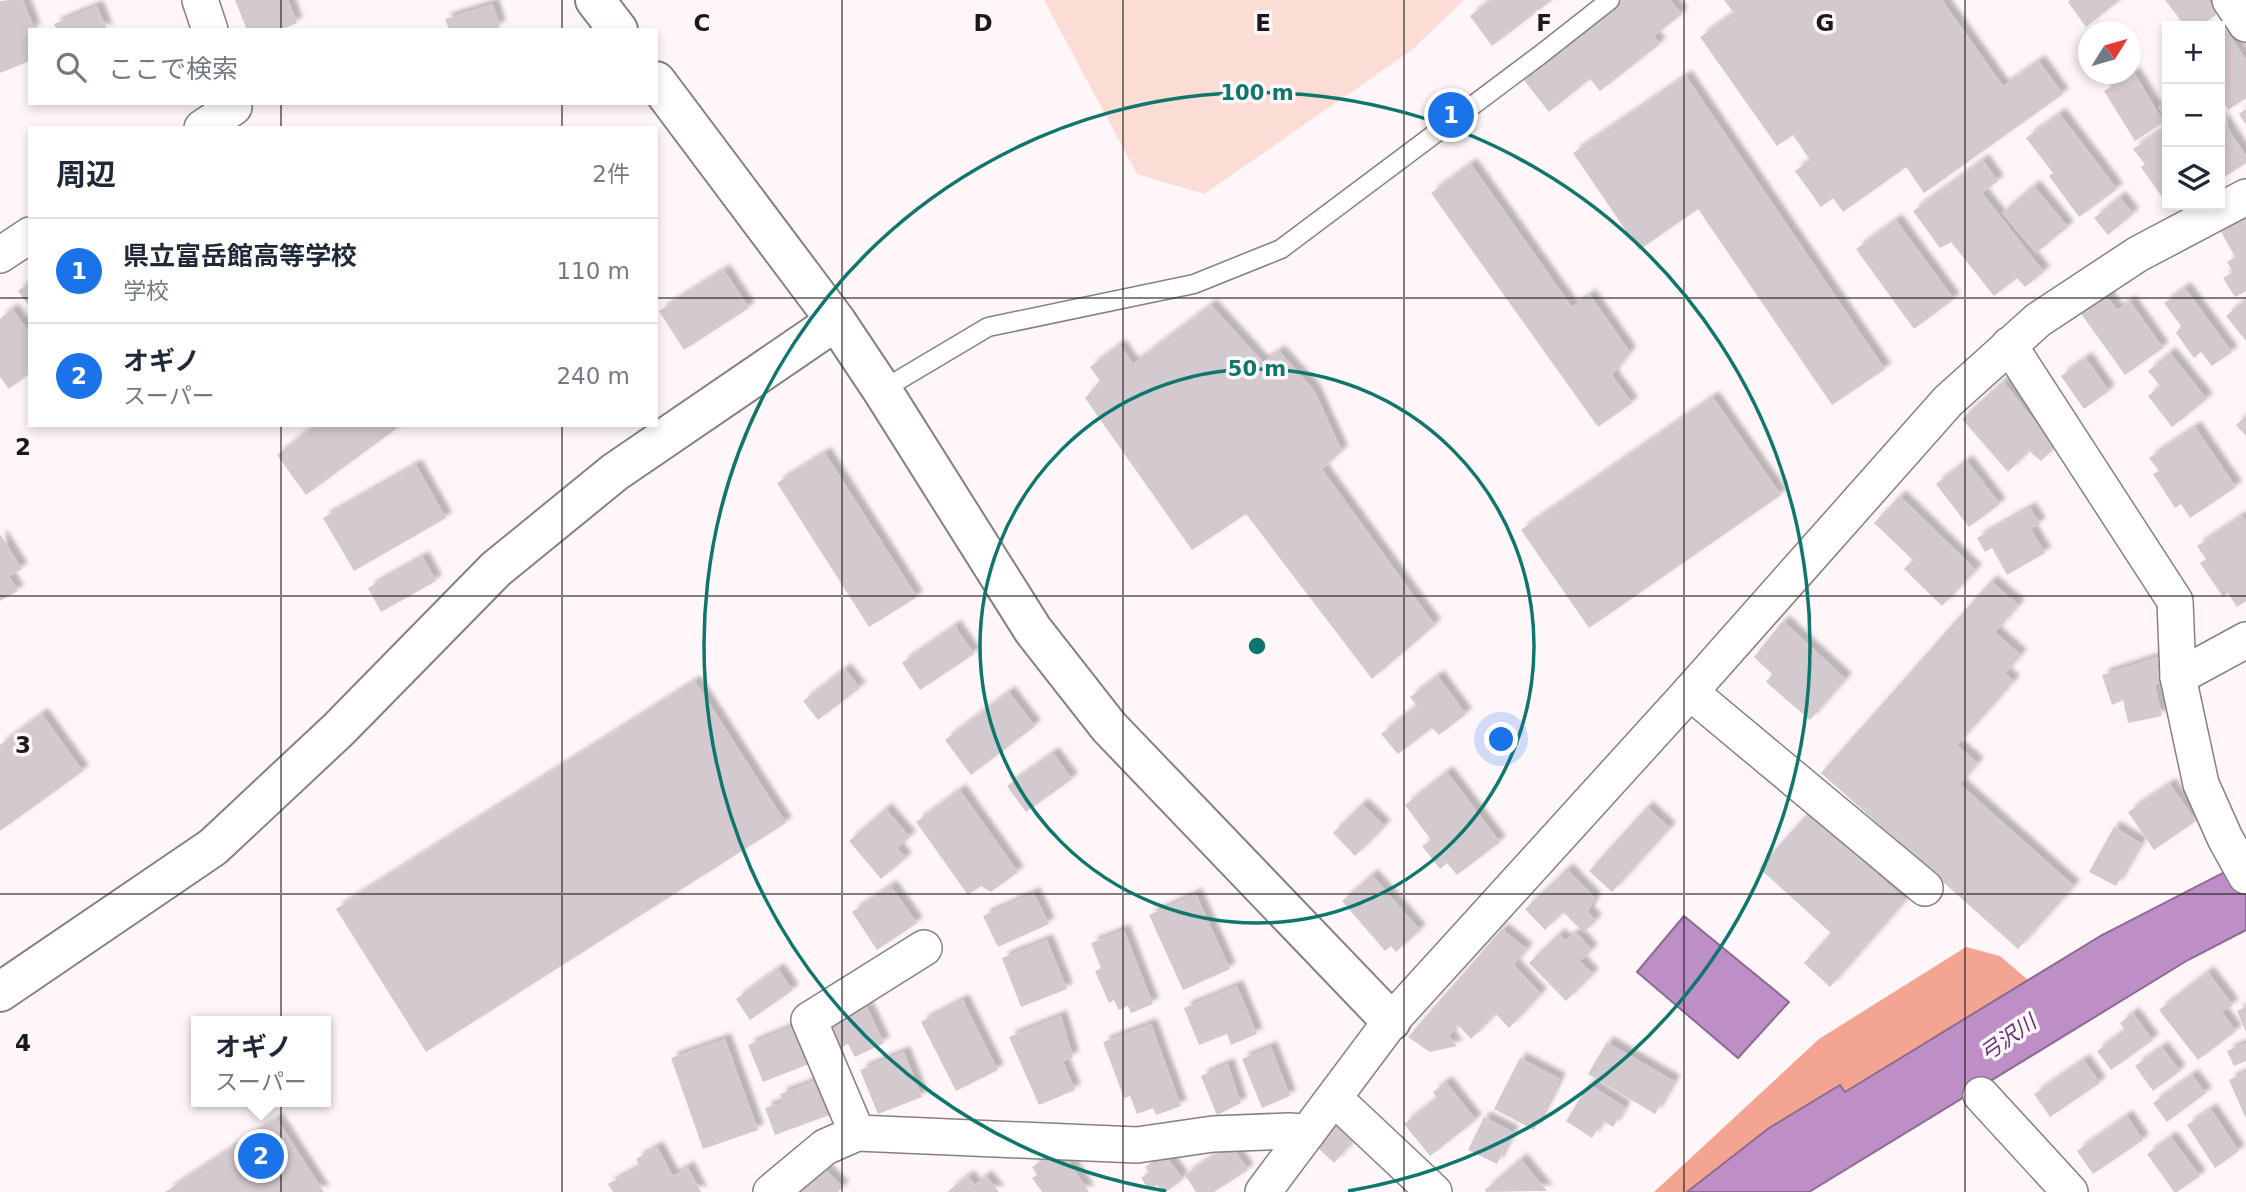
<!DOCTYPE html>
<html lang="ja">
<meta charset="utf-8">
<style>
:root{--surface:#fff;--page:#f2f2f3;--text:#1f2937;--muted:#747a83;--line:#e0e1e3;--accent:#1a73e8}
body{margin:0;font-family:"DejaVu Sans","Noto Sans JP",sans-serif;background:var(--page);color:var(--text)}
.controls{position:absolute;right:21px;top:21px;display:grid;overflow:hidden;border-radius:0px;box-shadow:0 4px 10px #0003}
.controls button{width:63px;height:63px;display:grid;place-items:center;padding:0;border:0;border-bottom:2px solid var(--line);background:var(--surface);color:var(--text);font:35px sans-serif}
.compass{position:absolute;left:2078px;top:21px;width:63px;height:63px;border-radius:50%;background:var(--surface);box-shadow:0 4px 10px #0003;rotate:53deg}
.you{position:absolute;left:1502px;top:740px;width:24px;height:24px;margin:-18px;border:5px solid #fff;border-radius:50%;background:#1a73e8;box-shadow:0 0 0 10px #1a73e833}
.badge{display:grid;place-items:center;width:46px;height:46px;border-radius:50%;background:var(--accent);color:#fff;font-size:23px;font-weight:700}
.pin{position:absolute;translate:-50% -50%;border:4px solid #fff;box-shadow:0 2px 7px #0006}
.popup{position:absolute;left:191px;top:1016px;width:140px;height:91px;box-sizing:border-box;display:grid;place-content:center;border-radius:0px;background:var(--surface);filter:drop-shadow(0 2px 5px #0005);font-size:23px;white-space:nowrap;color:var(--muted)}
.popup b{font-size:26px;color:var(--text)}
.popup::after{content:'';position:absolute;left:50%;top:100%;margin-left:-14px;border:14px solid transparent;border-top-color:var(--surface)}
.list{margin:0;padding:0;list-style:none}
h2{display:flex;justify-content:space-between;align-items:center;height:91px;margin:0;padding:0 28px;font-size:30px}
h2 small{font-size:23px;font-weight:400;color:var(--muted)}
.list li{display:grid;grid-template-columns:46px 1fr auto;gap:21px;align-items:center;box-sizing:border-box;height:105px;padding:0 28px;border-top:2px solid var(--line)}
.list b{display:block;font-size:26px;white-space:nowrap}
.list p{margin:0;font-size:23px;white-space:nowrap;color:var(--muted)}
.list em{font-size:23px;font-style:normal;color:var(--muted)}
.icon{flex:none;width:38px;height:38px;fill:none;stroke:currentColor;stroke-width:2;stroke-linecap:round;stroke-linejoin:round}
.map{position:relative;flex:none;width:2246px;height:1192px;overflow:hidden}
.search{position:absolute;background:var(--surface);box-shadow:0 4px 10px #0003;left:28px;top:28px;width:630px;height:77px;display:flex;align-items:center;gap:18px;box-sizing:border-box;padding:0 24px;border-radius:0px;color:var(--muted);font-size:26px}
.panel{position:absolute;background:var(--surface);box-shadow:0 4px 10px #0003;left:28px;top:126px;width:630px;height:301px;border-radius:0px}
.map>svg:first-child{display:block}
</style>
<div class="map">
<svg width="2246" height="1192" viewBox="0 0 2246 1192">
<defs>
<filter id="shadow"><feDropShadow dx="6" dy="-6" stdDeviation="2" flood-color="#0004"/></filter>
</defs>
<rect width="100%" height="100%" fill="#fff6f9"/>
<!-- green -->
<path fill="#fcddd6" d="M1044,0H1464L1412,50L1204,194L1137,174Z"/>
<!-- forest -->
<path fill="#f4a592" d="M1966,947L2000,956L2035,986L1736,1192H1654L1819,1039Z"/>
<!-- water -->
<g fill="#be8ec7" stroke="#8e6b93" stroke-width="2">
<path d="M2246,861V930L2188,960L1809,1192H1687L1769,1128L1840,1085L1845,1092L2102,935Z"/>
<path d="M1684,916L1789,1002L1738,1058L1637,972Z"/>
</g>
<!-- building -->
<g fill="#d3cad0" filter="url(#shadow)">
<path d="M23,0L35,30H30V61L0,73V1Z"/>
<path d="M235,0H288L297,23L280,30H247Z"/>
<path d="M1491,0H1552L1492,46L1470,16Z"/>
<path d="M1623,0H1670L1682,14L1654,36L1660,44L1600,91L1590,79L1549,112L1523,79Z"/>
<path d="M1724,0H1942L2003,86L2039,61L2063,94L1924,193L1906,167L1843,212L1833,198L1821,207L1795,171L1810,160L1793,135L1777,146L1700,37L1734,13Z"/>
<path d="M2070,0H2120L2086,27L2068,2Z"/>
<path d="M2165,0H2208L2218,13L2200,26H2185Z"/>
<path d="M493,4L500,27L491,30H449L445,19Z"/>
<path d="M97,6L107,30H57L54,24Z"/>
<path d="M2221,23L2246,60V98L2228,110L2220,98V26H2216Z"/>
<path d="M2134,73L2164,122L2135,141L2104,91Z"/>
<path d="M1686,76L1885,369L1832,405L1698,209L1639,250L1573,153Z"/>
<path d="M2167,101V121L2158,107Z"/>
<path d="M2246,109V125L2239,114Z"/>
<path d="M2060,114L2117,189L2079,217L2049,176L2053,173L2026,138Z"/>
<path d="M2220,116L2246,156V163L2220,180Z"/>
<path d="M2167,127V204L2141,167L2145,164L2133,149Z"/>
<path d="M1983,160L1998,181L1982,193L2044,272L2025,287L2017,278L1994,296L1951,242L1940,248L1913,211Z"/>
<path d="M1471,164L1572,307L1590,295L1630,352L1612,375L1632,403L1598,427L1431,193Z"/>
<path d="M2034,186L2068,227L2036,253L2002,213Z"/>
<path d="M2120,197L2133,214L2108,235L2094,218Z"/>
<path d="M2246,217V291L2235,297L2223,278L2233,272L2227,262L2235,257L2221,232Z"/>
<path d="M1896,220L1954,299L1914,329L1856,249Z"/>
<path d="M724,270L749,308L684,350L659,311Z"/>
<path d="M30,282V307L18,291Z"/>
<path d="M2185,288L2232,352L2212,366L2201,352L2194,358L2176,333L2181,326L2164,303Z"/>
<path d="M2103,290L2117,310L2130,301L2163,348L2125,375L2077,308Z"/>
<path d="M2246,299V341L2226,316Z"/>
<path d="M1211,305L1263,362L1279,351L1314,390L1342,451L1322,469L1435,625L1372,679L1246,514L1192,550L1085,398L1100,381L1090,367L1120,345L1133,364Z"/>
<path d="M12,309L30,333V373L9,389L0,377V319Z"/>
<path d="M2170,353L2207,399L2172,427L2148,396L2160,386L2148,371Z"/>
<path d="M2086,358L2109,391L2084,409L2061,376Z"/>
<path d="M2003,381L2055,447L2041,461L2029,451L2008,472L1962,419Z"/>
<path d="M1713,397L1781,495L1589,628L1521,530Z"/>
<path d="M2246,416V436L2236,425Z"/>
<path d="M317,425H395L397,428L306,495L277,455Z"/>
<path d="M2195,427L2236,487L2190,518L2181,504L2175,508L2153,474L2159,471L2149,458Z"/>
<path d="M825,453L917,597L869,627L777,483Z"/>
<path d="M1967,461L2000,504L1969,527L1936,484Z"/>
<path d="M416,465L446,518L354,571L323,518Z"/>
<path d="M1900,496L1976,570L1942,606L1904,569L1913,560L1874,523Z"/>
<path d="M2030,508L2040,524L2031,529L2045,553L2007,575L1992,548L1985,552L1977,538Z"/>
<path d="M2242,516L2246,521V601L2237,607L2228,593L2223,597L2200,563L2206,559L2197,546Z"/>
<path d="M0,534L22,569L9,576L18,591L0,601Z"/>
<path d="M423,557L436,581L381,612L368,588Z"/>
<path d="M1991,581L2019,605L1995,632L2021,655L2005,673L2014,681L1957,745L1978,763L1960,784L2074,886L2018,949L1821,773Z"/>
<path d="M1783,621L1846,679L1810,720L1766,682L1772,674L1754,657Z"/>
<path d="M955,626L974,654L920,690L902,663Z"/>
<path d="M2158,657L2164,681L2155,685L2162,716L2128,723L2123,700L2112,705L2102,675Z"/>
<path d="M845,669L860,688L818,720L803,701Z"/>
<path d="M1438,676L1466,714L1439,735L1432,728L1398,754L1381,734L1417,706L1410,697Z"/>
<path d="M695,681L786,823L426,1052L336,909Z"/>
<path d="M1009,692L1035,726L971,775L945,740Z"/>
<path d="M42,714L83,771L0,831V745Z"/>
<path d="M1053,753L1072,779L1026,812L1007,786Z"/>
<path d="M1447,772L1500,842L1457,875L1447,863L1440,869L1422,846L1431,840L1405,805Z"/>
<path d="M2170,784L2196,821L2154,850L2128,812Z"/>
<path d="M960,790L1018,872L991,892L981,886L968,895L916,822Z"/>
<path d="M1362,804L1385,826L1355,856L1333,833Z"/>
<path d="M1647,807L1670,828L1612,892L1589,871Z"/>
<path d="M886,809L910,837L897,848L906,858L881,879L849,841Z"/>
<path d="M1808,813L1906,900L1830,987L1804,963L1831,933L1759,868Z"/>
<path d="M2114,827L2141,843L2116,886L2089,872Z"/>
<path d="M1567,869L1595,898L1588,912L1596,920L1584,933L1563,912L1545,930L1525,909Z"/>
<path d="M1372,875L1420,930L1396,952L1391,946L1385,951L1342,901Z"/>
<path d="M891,886L917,923L877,950L852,912Z"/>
<path d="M1034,893L1049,924L998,947L983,916Z"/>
<path d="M1196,894L1230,969L1183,990L1149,915Z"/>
<path d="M1502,929L1527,949L1514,965L1541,994L1509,1028L1496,1014L1471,1039L1458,1025L1449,1036L1457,1046L1430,1052L1408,1037Z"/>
<path d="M1124,930L1153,1004L1131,1013L1128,1006L1119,1010L1114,1000L1109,1003L1095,971L1101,968L1091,943Z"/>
<path d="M1577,933L1592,950L1580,961L1593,974L1566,1001L1529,963L1559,934L1565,940Z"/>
<path d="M1047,940L1067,989L1021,1007L1002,958Z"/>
<path d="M778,969L793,990L750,1020L736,999Z"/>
<path d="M2208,972L2233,1005L2222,1012L2236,1031L2198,1060L2159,1010Z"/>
<path d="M1237,986L1257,1034L1231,1045L1227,1034L1199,1045L1184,1008Z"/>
<path d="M963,1000L998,1070L956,1091L921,1022Z"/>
<path d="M867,1007L884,1043L855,1057L848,1044L835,1050L824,1028Z"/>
<path d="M2246,1007V1032L2237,1011Z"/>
<path d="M2133,1013L2153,1040L2111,1070L2097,1051L2125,1030L2120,1023Z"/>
<path d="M1061,1016L1073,1057L1063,1062L1075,1090L1039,1105L1009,1037Z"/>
<path d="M1151,1024L1181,1106L1156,1115L1153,1108L1137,1114L1130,1096L1124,1098L1103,1042Z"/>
<path d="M794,1026L809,1064L763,1082L748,1045Z"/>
<path d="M725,1039L758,1130L703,1149L671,1058Z"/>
<path d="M1607,1042L1674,1081L1655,1114L1588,1074Z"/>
<path d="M2246,1043V1061L2234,1066L2227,1051Z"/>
<path d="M1271,1047L1290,1096L1262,1108L1242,1059Z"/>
<path d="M2162,1047L2180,1071L2153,1091L2135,1066Z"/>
<path d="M904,1052L922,1097L878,1114L860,1070Z"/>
<path d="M1520,1058L1560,1079L1534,1130L1494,1109Z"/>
<path d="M2084,1060L2100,1083L2050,1117L2034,1094Z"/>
<path d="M1228,1064L1241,1103L1217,1115L1201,1076Z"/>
<path d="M2246,1072V1119L2229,1080Z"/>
<path d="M2192,1075L2206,1093L2167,1122L2153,1103Z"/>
<path d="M822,1079L835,1113L775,1135L765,1108L783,1102L780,1094Z"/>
<path d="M1446,1082L1476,1120L1430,1156L1404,1124L1437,1098L1433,1092Z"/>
<path d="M1589,1084L1625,1107L1613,1127L1603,1121L1592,1138L1566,1121Z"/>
<path d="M2211,1109L2239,1151L2215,1168L2187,1125Z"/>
<path d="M2127,1116L2143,1140L2093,1174L2077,1151Z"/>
<path d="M1484,1117L1513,1132L1497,1164L1468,1150Z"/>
<path d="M277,1119L324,1192H165Z"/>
<path d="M1340,1120L1358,1136L1334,1163L1316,1146Z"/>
<path d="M2171,1137L2200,1176L2177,1192H2174L2147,1154Z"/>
<path d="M1231,1145L1248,1170L1214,1192H1196L1185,1175Z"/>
<path d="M657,1147L673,1176L688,1167L701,1192H613L608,1184L640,1167L636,1159Z"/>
<path d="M1053,1153L1062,1165L1069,1161L1089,1192H1042L1032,1178L1037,1175L1032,1167Z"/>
<path d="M1164,1153L1183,1179L1166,1192H1163L1157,1185L1150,1191L1141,1178L1149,1172L1145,1167Z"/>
<path d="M1521,1159L1547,1191L1486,1192L1485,1190Z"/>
<path d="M824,1168L843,1187L838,1192H800Z"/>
<path d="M968,1176L975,1185L986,1176L999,1192H947Z"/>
</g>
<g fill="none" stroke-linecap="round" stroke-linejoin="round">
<defs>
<path id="lane" d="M882,390L988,327L1194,284L1281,249L1540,55L1610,0"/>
<g id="street">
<path d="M200,0L210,30"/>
<path d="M2230,0L2246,24"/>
<path d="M202,128L234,107L233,103"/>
<path d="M0,255L30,235"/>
<path d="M2009,345L2175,601L2178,677L2201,784L2225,838L2246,876"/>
<path d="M2178,677L2246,640"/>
<path d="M1690,692L1925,888"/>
<path d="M1981,1095L2070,1192"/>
<path d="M1334,1098L1434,1192"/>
<path d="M857,1133L809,1020L924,948"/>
<path d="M771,1192L825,1147L857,1133L1137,1145L1213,1134L1288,1131L1308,1132"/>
<path d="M1263,1192L1391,1021L1690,692L1948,401L2038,320L2138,254L2246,197"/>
</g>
<g id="secondary">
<path d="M595,0L618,30"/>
<path d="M656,81L836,321L882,390L1033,630L1109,727L1391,1021"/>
<path d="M0,992L213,847L339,729L496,569L615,472L836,321"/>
</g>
</defs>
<!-- lane casing -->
<use href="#lane" stroke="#887f82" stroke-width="21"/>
<!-- street casing -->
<use href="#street" stroke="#887f82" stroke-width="38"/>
<!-- secondary casing -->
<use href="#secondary" stroke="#887f82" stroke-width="42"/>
<!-- lane -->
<use href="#lane" stroke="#fff" stroke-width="18"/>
<!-- street -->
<use href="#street" stroke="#fff" stroke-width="35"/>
<!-- secondary -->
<use href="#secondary" stroke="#fff" stroke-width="38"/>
</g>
<!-- grid -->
<path fill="none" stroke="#1d191a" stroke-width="2" stroke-opacity="0.55" d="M281,0V30M562,0V30M842,0V1192M1123,0V1192M1404,0V1192M1684,0V1192M1965,0V1192M281,103V128M562,103V128M0,298H30M656,298H2246M281,425V1192M562,425V1192M0,596H2246M0,894H2246"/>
<!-- distance rings -->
<g fill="none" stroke="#0f766e" stroke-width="3.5">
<circle cx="1257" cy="646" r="277"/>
<path d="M1166 1191A553 553 0 1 1 1348 1191"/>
</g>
<g text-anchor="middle" stroke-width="7" stroke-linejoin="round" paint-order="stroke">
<!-- water labels -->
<g font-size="21" font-style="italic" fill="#672c72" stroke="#fff6f9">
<text transform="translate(2008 1038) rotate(-35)" y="7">弓沢川</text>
</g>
</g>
<g font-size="23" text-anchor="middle" font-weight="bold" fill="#1d191a" stroke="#fff6f9" stroke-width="7" stroke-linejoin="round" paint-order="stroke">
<text x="702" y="31">C</text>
<text x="983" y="31">D</text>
<text x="1263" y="31">E</text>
<text x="1544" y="31">F</text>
<text x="1825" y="31">G</text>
<text x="23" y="455">2</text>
<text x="23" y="753">3</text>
<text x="23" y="1051">4</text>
</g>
<circle cx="1257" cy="646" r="10" fill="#0f766e" stroke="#fff6f9" stroke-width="3.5"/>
<g font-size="21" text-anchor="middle" font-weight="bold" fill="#0f766e" stroke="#fff6f9" stroke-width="7" stroke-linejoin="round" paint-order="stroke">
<text x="1257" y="100">100 m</text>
<text x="1257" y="376">50 m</text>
</g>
</svg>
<div class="controls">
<button>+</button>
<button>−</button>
<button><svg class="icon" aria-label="layers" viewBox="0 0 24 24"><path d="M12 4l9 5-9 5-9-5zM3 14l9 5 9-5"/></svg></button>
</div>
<svg class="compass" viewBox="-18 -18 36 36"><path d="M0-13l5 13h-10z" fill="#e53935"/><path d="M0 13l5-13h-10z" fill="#747a83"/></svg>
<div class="you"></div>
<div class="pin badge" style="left:1451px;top:115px">1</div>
<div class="pin badge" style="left:261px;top:1156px">2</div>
<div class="popup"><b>オギノ</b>スーパー</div>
<div class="search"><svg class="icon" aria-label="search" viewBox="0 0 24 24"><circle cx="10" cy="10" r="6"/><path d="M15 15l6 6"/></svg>ここで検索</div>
<section class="panel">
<h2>周辺<small>2件</small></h2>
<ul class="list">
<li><span class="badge">1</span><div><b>県立富岳館高等学校</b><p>学校</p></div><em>110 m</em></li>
<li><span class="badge">2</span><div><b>オギノ</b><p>スーパー</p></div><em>240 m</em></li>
</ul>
</section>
</div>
